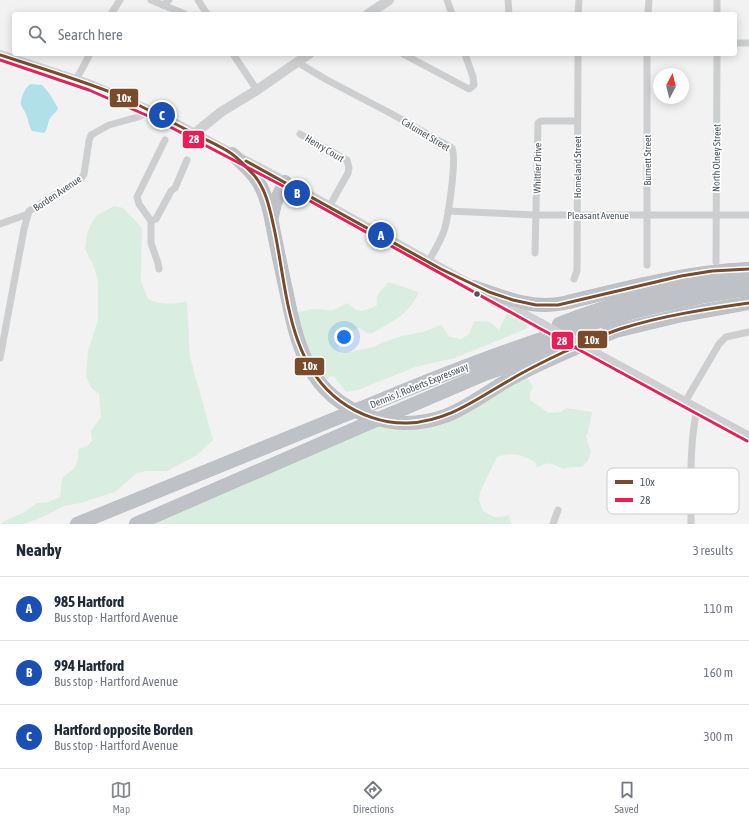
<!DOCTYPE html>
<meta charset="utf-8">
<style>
:root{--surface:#fff;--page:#f6f6f7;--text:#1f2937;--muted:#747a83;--line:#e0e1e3;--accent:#858c90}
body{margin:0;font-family:"Asap Condensed",sans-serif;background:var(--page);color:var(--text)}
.compass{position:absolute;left:653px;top:68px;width:36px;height:36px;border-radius:50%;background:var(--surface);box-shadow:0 2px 10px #0003;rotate:7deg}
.you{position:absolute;left:344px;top:337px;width:14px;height:14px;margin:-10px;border:3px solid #fff;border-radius:50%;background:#1a73e8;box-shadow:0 0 0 6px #1a73e833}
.badge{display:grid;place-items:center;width:26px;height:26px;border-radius:50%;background:var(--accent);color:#fff;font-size:13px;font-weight:700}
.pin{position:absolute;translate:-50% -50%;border:2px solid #fff;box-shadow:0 1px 4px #0006}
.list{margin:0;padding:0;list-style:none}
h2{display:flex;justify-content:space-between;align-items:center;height:52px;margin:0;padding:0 16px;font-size:17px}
h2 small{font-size:13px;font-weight:400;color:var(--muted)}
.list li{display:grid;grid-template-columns:26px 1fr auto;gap:12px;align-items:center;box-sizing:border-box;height:64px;padding:0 16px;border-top:1px solid var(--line)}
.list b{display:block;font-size:15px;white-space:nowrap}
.list p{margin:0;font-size:13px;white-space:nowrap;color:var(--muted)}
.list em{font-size:13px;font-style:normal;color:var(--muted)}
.icon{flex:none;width:22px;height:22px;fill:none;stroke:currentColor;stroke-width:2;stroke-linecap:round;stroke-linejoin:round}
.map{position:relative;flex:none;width:749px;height:524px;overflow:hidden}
.search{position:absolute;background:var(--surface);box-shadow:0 2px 10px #0003;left:12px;right:12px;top:12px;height:44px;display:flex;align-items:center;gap:10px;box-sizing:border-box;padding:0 14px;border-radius:4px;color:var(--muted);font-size:15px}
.sheet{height:244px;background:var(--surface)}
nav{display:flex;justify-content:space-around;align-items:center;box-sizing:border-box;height:56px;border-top:1px solid var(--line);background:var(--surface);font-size:11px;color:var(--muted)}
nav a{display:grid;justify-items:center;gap:2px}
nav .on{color:var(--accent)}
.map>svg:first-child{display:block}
</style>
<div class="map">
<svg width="749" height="524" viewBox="0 0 749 524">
<rect width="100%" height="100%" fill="#f2f2f2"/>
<!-- green -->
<g fill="#d9eee0">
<path d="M114,206L123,208L142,228L141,281L148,299C162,305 172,305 187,301L190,357L213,440L197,455L167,471H147L137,473L115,492L80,503L64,506L43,517L24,524H1L4,521L23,513L37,503L49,502L60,497L62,478C75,468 79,467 78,449L87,446L92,441L91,431L101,417L99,394L91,388L86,376L88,351L98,320V282L94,267L85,249L87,234L91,224L97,215Z"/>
<path d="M388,282L419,292C409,314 393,322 372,333L369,334L359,328C349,330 342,339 338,348L340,354L374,347L381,343L402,336L423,332L441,325L450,337L461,339L469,334L474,321L490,322L499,330L509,309L531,320L526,329L455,358L415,367L358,390L346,392L333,375L321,384L291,314C298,313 307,309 314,309C333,310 330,313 347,303C360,314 362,312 377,305C375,291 382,292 388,282Z"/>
<path d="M525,374L533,387L530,393V400L549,413L561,412L566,408L592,412L588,433L586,435L588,444L591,451L588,461L582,467H571L563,469C551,463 548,461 537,468L535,462C521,454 512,452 497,457L480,492L479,500L483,511C494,517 496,519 509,515L511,524H141L369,426H411Z"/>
</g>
<!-- water -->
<path fill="#b2e0e8" d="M31,84L42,85L49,93L58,108C56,113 54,113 51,117C47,121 49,128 44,133L32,131C29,127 29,122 27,117C26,113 23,109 21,105C20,100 25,86 31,84Z"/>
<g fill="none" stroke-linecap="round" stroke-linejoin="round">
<defs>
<g id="highway">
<path d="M232,154C254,173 263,183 270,213C275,238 280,264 286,290C297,345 308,395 368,416C393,425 420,425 445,416C467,408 487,392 508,380C542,361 579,347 615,331"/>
<path d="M272,216L275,203L285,182"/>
<path d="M474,287C503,297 533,310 564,303C626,288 685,272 749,269"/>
<path d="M559,324C620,300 682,286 747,276"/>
<path d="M607,333L682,315L749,303"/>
<path d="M379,401C499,351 619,307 749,289"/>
<path d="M405,408L482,375L552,350"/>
<path d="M77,524L342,416"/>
<path d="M136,524L364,425"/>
</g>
</defs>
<!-- highway casing -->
<use href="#highway" stroke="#b8bcc0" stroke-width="14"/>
<!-- street -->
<g stroke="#ccced0" stroke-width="7">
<path d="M151,0L163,5L169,0"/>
<path d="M198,0L207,14"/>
<path d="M447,0L452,14"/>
<path d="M508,0L509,14"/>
<path d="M717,0V14"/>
<path d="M163,5L185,14"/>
<path d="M111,14L120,0"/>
<path d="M578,14L579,0"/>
<path d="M648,14L649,0"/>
<path d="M735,43H749"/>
<path d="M233,54L257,90"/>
<path d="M403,54L469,89L474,85L473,77L465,54"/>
<path d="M297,62L327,80L390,113L452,148C457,160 448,218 444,231C440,242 434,252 428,262"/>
<path d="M76,80L90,54"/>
<path d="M300,134L347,160L349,168L348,173L329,207"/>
<path d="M448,211L536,215H749"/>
<path d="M151,221L156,219L171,191L175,188L187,160"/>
<path d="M0,224L28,214"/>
<path d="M535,253L538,123L541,121H577"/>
<path d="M716,262L717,54"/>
<path d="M647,265V54"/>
<path d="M159,269L158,263L151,243V221L139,204L137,197L165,140"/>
<path d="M574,279L577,271L578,54"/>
<path d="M0,358L24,229L29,211L81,179L84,174L89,141L91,135L109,125L138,117L142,115L145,108"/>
<path d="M685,402L719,344L726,337L749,332"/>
<path d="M553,524L558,510"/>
<path d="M691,524C691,486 689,446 697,409"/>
</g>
<!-- secondary -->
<g stroke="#cdcfd1" stroke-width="10">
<path d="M368,14L389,0"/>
<path d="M0,55L91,85L157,114L285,182L480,290"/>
<path d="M194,134L221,112L257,90L309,54"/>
<path d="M494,298L541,324"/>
<path d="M589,350L749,437"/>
</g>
<!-- highway -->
<use href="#highway" stroke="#bec2c6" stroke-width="13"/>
<defs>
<g id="highway-bridge">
<path d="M342,416L379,401"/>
<path d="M364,425L405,408"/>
</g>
</defs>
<!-- highway-bridge casing -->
<use href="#highway-bridge" stroke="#b8bcc0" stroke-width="14" stroke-linecap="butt"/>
<!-- secondary-bridge -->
<path stroke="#cdcfd1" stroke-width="10" d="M541,324L589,350"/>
<!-- highway-bridge -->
<use href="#highway-bridge" stroke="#bec2c6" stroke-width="13"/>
<defs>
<g id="bus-1">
<path d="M0,55C40,68 81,80 120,96C143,107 166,119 189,131C203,139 219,145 232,154C240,160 247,168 253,174C266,188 270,210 274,228C287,287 287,362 340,401C359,415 384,424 408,423C449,421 476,399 510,380C528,369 547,360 566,351C584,344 602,335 620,329C661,316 706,309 749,303"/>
<path d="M246,161L441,269L489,292L513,300L536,305H558L681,276L712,271L749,269"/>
</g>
<path id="bus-2" d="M0,60L89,90L155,119L283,186L539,328L747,441"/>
</defs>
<!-- bus-1 casing -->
<use href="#bus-1" stroke="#fff" stroke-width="6"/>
<!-- bus-2 casing -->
<use href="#bus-2" stroke="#fff" stroke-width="6"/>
<!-- bus-1 -->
<use href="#bus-1" stroke="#7a4b2a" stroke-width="3"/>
<!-- bus-2 -->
<use href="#bus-2" stroke="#ea1d57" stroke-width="3"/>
</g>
<!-- markers -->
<circle fill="#4b555c" stroke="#fff" stroke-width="1.5" cx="477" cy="294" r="3.5"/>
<g text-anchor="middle" stroke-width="3.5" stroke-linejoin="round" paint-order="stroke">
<!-- street labels -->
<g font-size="10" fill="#4b555c" stroke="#fff">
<text transform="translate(426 134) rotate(31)" y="4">Calumet Street</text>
<text transform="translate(325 148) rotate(31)" y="4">Henry Court</text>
<text transform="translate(716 158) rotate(-89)" y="4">North Olney Street</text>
<text transform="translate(647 160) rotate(-90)" y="4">Burnett Street</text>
<text transform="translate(577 167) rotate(-90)" y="4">Homeland Street</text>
<text transform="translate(537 168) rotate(-89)" y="4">Whittier Drive</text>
<text transform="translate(57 193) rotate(-34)" y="4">Borden Avenue</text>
<text x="598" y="219">Pleasant Avenue</text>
<text transform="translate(419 385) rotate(-22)" y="4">Dennis J. Roberts Expressway</text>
</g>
</g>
<!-- legend -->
<rect x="607" y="468" width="132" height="46" rx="6" fill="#fff" stroke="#c9ccce" stroke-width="1"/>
<rect x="615" y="480" width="18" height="4" fill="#7a4b2a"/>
<rect x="615" y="498" width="18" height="4" fill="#ea1d57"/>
<g font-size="11" fill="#4b555c">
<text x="640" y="486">10x</text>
<text x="640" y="504">28</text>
</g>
<g stroke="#fff" stroke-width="1.5">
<rect x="109" y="88" width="30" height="20" rx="4" fill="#7a4b2a"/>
<rect x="182" y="130" width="23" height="19" rx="4" fill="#ea1d57"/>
<rect x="577" y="330" width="31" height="19" rx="4" fill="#7a4b2a"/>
<rect x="551" y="331" width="23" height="19" rx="4" fill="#ea1d57"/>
<rect x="294" y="357" width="31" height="19" rx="4" fill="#7a4b2a"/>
</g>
<g font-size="11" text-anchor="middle" font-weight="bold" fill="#fff">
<text x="124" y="102">10x</text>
<text x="194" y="143">28</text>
<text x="592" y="344">10x</text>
<text x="562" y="345">28</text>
<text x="310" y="370">10x</text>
</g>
</svg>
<svg class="compass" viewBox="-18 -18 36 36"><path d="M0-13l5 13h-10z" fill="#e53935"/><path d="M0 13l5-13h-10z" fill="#747a83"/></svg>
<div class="you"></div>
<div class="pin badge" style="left:381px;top:235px;background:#1a4fb4">A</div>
<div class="pin badge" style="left:297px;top:193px;background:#1a4fb4">B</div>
<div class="pin badge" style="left:162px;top:115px;background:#1a4fb4">C</div>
<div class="search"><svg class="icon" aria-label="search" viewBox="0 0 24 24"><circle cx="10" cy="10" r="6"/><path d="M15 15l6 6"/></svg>Search here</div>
</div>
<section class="sheet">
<h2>Nearby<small>3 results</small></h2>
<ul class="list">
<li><span class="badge" style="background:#1a4fb4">A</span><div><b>985 Hartford</b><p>Bus stop · Hartford Avenue</p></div><em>110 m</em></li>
<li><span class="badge" style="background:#1a4fb4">B</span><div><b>994 Hartford</b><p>Bus stop · Hartford Avenue</p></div><em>160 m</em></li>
<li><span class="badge" style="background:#1a4fb4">C</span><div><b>Hartford opposite Borden</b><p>Bus stop · Hartford Avenue</p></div><em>300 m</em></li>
</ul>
</section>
<nav>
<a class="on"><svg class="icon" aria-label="map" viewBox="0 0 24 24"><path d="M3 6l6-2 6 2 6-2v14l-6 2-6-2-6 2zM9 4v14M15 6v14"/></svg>Map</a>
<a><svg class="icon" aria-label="directions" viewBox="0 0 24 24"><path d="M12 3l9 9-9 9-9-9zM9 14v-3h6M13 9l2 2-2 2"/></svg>Directions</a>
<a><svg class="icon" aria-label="saved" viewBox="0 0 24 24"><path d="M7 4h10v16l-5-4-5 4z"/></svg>Saved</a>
</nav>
